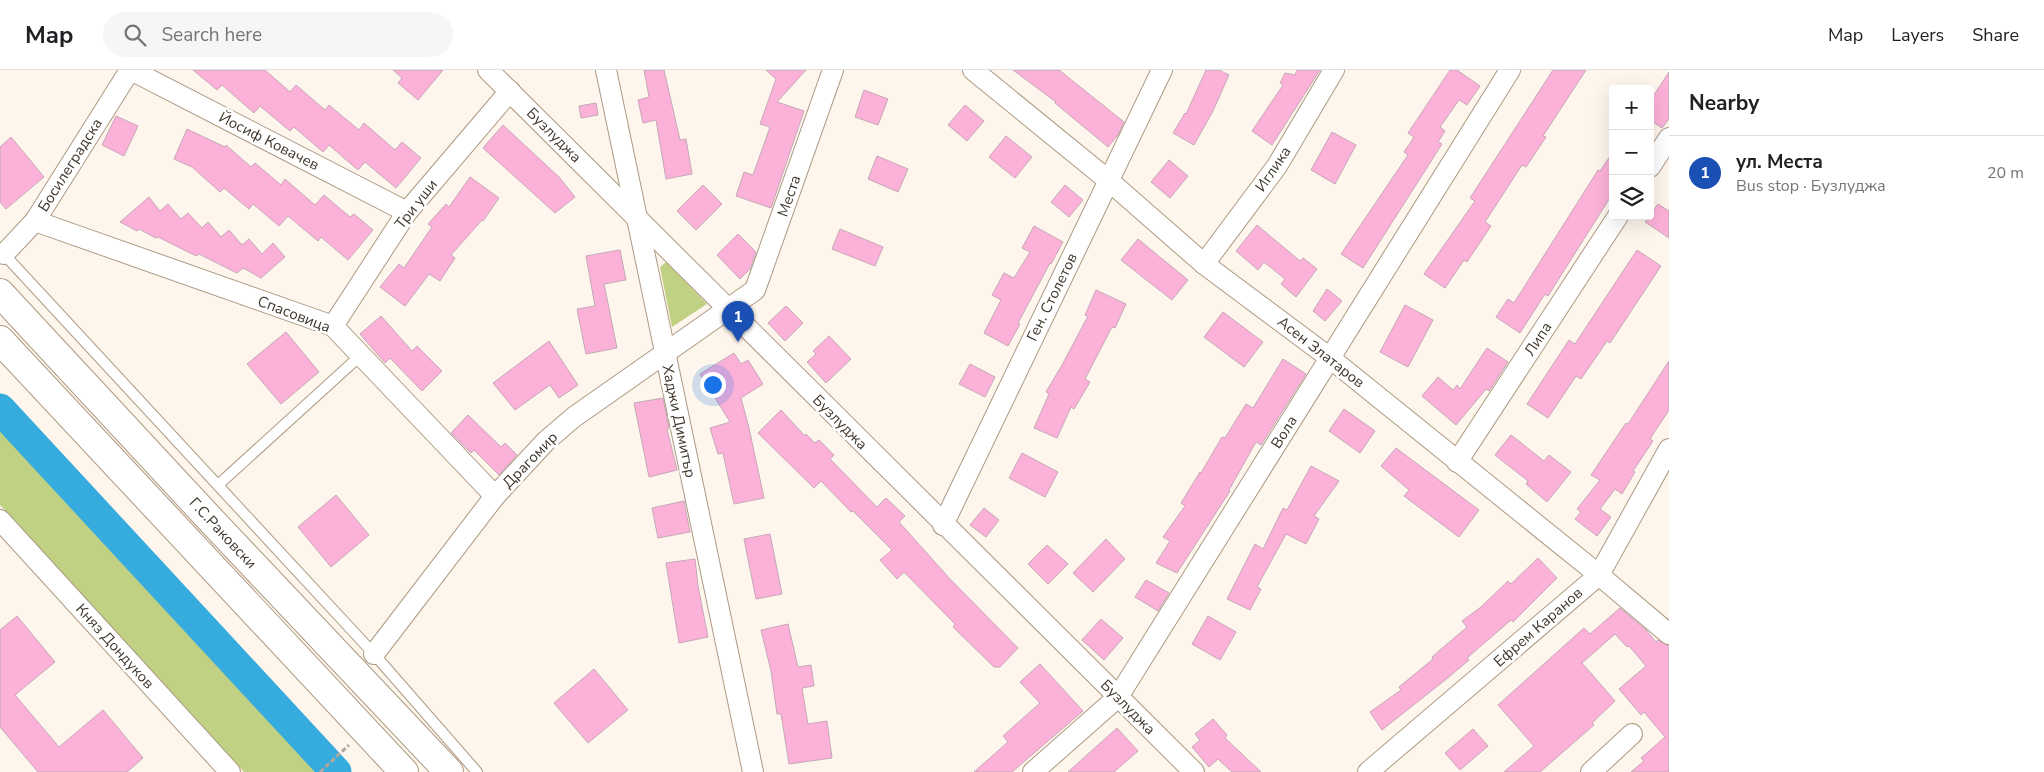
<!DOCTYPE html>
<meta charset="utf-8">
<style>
:root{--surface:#fff;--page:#f6f6f6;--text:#202124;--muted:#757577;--line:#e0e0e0;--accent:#2563eb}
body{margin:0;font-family:"Nunito Sans",sans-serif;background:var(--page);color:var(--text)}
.controls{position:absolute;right:15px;top:15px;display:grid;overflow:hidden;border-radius:5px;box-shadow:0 5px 20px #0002}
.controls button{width:45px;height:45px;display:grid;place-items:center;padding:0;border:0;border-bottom:1px solid var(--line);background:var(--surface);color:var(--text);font:25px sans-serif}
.you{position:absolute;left:712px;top:314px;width:18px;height:18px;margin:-12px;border:4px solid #fff;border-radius:50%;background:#1a73e8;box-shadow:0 0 0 8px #1a73e833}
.badge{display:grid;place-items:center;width:32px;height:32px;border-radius:50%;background:var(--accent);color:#fff;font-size:16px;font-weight:700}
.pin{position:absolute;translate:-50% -41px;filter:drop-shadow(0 1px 2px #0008)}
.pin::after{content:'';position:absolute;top:26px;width:18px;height:15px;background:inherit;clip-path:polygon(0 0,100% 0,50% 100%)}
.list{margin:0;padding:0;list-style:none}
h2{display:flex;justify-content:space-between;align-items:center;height:65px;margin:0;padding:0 20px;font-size:21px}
h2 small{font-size:16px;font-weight:400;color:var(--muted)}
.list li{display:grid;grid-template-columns:32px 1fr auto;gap:15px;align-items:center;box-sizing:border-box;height:75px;padding:0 20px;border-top:1px solid var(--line)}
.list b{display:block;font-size:19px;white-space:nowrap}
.list p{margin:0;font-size:16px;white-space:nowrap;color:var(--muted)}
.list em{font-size:16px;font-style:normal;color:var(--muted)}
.icon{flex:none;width:28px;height:28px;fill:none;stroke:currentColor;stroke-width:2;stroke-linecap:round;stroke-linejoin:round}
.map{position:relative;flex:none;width:1669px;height:702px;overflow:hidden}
header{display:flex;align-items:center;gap:30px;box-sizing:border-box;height:70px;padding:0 25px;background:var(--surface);border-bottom:1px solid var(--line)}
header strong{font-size:24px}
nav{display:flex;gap:28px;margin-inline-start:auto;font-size:18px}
.search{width:350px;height:45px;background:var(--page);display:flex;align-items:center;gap:12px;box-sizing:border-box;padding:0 18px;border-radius:28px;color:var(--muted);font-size:19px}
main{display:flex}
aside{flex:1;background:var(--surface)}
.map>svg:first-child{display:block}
</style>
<header>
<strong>Map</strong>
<div class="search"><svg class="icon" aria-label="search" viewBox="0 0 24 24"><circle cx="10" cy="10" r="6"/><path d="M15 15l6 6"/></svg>Search here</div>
<nav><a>Map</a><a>Layers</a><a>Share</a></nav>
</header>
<main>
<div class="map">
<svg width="1669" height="702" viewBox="0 0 1669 702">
<rect width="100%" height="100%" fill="#fef5ec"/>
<!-- green -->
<g fill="#c0d184">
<path d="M666,192L707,234L672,257L660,197Z"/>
<path d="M0,339L336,702H244L0,435Z"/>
</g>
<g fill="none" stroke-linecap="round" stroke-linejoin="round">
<!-- river -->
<path stroke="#36abde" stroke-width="31" d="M0,339L336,702"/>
</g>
<!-- building -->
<g fill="#fcb1d9" stroke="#c5a8b7">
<path d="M193,0H265L290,22L296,15L325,40L329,35L359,60L364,53L395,80L402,72L421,88L396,118L365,92L358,100L329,75L323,82L294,57L290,61L260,36L254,43L222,15L217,20Z"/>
<path d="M393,0H443L418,30L398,13L402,8Z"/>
<path d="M644,0H664L680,70L686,69L692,104L666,109L656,50L643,53L638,30L649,27Z"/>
<path d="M766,0H806L777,32L804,41L771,138L736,126L744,102L753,105L770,57L760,54L776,9Z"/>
<path d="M1013,0H1059L1124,52L1118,65L1108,77L1055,33L1056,32Z"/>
<path d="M1206,0H1219L1229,5L1213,41L1194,75L1173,63L1185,43L1186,44Z"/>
<path d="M1297,0H1320L1272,75L1252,61L1283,15L1280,13L1285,3L1295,5Z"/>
<path d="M1450,0H1457L1480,16L1467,35L1459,30L1440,57L1445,61L1438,72L1442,74L1363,198L1341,184L1408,85L1404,82L1414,67L1408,63Z"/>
<path d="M1553,0H1586L1543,66L1546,67L1526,97L1522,95L1485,152L1491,156L1467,192L1464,190L1445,218L1424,204L1475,131L1470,128Z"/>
<path d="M1669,2V49L1662,58L1650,50V31Z"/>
<path d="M864,20L888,29L878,55L855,47Z"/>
<path d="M596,33L598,45L581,48L579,36Z"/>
<path d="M965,35L984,51L967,71L948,55Z"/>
<path d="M116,46L138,56L124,86L102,75Z"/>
<path d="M503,55L559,107L575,127L555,143L483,78Z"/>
<path d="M187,59L225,77L226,75L251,97L255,93L281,115L285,109L315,135L324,125L350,147L354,144L373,160L348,190L321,167L318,171L288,146L279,156L253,134L249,139L224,118L220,122L192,97L174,89Z"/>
<path d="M1332,62L1356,75L1335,114L1311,100Z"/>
<path d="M1006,66L1032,87L1015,108L989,87Z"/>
<path d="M11,67L44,107L6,139L0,132V77Z"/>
<path d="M1613,82V123L1548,226L1545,224L1520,263L1496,247L1508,229L1514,233L1598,100L1600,101Z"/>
<path d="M877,86L908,99L898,122L868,109Z"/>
<path d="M1169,90L1188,106L1170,128L1151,112Z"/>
<path d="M470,107L499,128L483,151L482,150L451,185L455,188L440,211L429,204L405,236L380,217L399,194L404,198L432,157L428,154L446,134L449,137Z"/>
<path d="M703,115L722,134L696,160L677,141Z"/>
<path d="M1065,115L1083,130L1069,147L1051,132Z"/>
<path d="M149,127L160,141L168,134L181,149L188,143L202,158L208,152L221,167L229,160L242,175L249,169L262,184L273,173L285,187L261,208L243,198L237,203L199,184L196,186L158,167L156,168L139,159L137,161L120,152Z"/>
<path d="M1658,134L1669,141V168L1645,152Z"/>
<path d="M1257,155L1300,191L1303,188L1317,199L1296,227L1281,214L1285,209L1264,192L1258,200L1236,181Z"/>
<path d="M1034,156L1063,172L1051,194L1050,193L1018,253L1020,254L1008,276L984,263L1001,230L992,225L1004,203L1014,208L1030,182L1022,178Z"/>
<path d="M840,159L883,177L875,196L832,179Z"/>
<path d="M738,164L756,182L750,199L740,209L717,185Z"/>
<path d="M1138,169L1188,210L1172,230L1121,190Z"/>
<path d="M620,180L626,210L604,214L617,278L586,284L577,239L595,236L586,186Z"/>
<path d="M1637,180L1661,196L1610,273L1607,271L1581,309L1576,306L1548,348L1527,334L1569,270L1575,274Z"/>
<path d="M1327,219L1342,231L1325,251L1313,241Z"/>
<path d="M1096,220L1126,234L1115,258L1112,257L1085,309L1090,312L1074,339L1071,337L1057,368L1034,358L1049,324L1046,322L1062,295L1088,246L1085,245Z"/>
<path d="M1405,235L1433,250L1408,297L1380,282Z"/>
<path d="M786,236L803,253L785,271L768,253Z"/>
<path d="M1223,242L1263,272L1244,297L1204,267Z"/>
<path d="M381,246L412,281L417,276L442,301L422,321L390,288L385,293L360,264Z"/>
<path d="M286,262L319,302L281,334L247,294Z"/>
<path d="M829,266L851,289L826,313L807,292L816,284L813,281Z"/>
<path d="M549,271L578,315L559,328L550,315L515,340L493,313Z"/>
<path d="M1487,278L1508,292L1489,321L1486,319L1456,355L1422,326L1438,307L1453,320L1457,315L1460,319Z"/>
<path d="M734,283L741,294L748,290L763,314L741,328L749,358L764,428L734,434L723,383L718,384L710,358L730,352L700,304Z"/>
<path d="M1283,289L1306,304L1261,375L1256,372L1229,420L1230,421L1177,503L1156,493L1170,471L1163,467L1185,436L1181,433L1200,402L1201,403L1222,367L1225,368L1246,334L1253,338Z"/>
<path d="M1669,291V340L1650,369L1653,371L1633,401L1635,402L1622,424L1615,419L1600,439L1611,447L1597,466L1575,449L1581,442L1577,439L1600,410L1591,405L1626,353L1628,354Z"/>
<path d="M970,294L995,307L985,327L959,314Z"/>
<path d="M663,328L669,358L667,359L677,400L649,407L634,333Z"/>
<path d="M1344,339L1375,361L1360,383L1329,361Z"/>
<path d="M781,340L805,366L806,364L815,373L819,370L834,385L830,389L877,437L886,428L905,446L899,452L950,509L1018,578L1000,597H994L953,557L955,554L904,502L897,509L880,490L892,480L853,441L851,442L821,411L814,418L758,363Z"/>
<path d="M468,345L501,377L505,373L517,385L499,405L474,380L471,383L451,363Z"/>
<path d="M1511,365L1544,391L1549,385L1571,402L1547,432L1526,414L1528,411L1495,385Z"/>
<path d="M1396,378L1479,440L1459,467L1404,426L1409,420L1381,396Z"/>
<path d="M1022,383L1058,402L1045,427L1009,408Z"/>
<path d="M1311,396L1339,411L1314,446L1319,449L1306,474L1286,464L1257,517L1261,519L1250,540L1227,529L1255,474L1263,479L1283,438L1287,440Z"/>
<path d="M336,425L369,465L331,497L298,457Z"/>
<path d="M684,431L690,462L658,468L652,438Z"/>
<path d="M984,438L999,450L986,467L970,455Z"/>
<path d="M770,464L782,524L756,529L744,469Z"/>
<path d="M1106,469L1125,489L1093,522L1073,503Z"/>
<path d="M1047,475L1068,494L1048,514L1028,494Z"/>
<path d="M1538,488L1557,508L1513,552L1511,550L1467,588L1469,590L1449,607L1382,660L1370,642L1401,620L1399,617L1433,589L1432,587L1467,557L1462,551L1481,537L1508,511L1511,514Z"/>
<path d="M695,489L698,516L708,567L679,573L666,493Z"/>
<path d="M1146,510L1169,523L1158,541L1135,527Z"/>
<path d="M1620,538L1646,560L1656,572L1658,570L1669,576V702H1631L1644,691L1641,688L1665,667L1644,642L1641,645L1619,619L1646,596L1629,576L1627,577L1615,564L1582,593L1615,631L1592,653L1594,655L1540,702H1504L1534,676L1498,635L1584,558L1590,564Z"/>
<path d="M17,546L55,592L15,625L59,677L103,640L143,688L127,702H38L0,657V560Z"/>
<path d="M1208,546L1236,562L1220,590L1192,574Z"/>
<path d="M1101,549L1123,568L1104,590L1082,570Z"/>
<path d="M788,554L798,597L811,595L814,616L802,618L808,654L827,651L832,688L789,694L781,644H777L771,601L761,560Z"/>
<path d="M1040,594L1083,641L1012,702H974L1008,672L1003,666L1040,633L1020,612Z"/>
<path d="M594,599L628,640L588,673L554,633Z"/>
<path d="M1213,649L1227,665L1225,668L1261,702H1232L1218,689L1209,697L1192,677L1200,670L1195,664Z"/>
<path d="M1117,658L1138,681L1114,702H1068Z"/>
<path d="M1473,659L1488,676L1460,700L1445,683Z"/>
</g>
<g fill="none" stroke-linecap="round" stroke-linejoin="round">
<defs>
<g id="lane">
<path d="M2,182L374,584L477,702"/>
<path d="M218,415L361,285"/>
</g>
<g id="street">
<path d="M131,0L407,142"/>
<path d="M488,0L1194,702"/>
<path d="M606,0L753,702"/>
<path d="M973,0L1108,110L1204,194L1330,288L1599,505L1669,564"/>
<path d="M1650,97L1669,68"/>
<path d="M35,151L333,256L495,426"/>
<path d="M4,184L35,151L130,0"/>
<path d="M1204,194L1277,96L1334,0"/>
<path d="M333,256L407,142L510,21"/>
<path d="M1457,392L1618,146"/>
<path d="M0,450L230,702"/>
<path d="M943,455L1162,0"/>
<path d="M374,584L495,426L546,371L574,347L755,220L833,0"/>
<path d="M1033,702L1118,627L1510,0"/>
<path d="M1368,702L1599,505L1669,379"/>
<path d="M1591,702L1632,664"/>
</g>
<g id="secondary">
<path d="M0,223L208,447L449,702"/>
<path d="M0,270L404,702"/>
</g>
</defs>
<!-- lane casing -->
<use href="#lane" stroke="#ac9983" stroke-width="12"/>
<!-- street casing -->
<use href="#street" stroke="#ac9983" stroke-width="22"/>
<!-- secondary casing -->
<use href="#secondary" stroke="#ac9983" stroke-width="30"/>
<!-- path -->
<path stroke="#b0a79e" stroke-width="3" stroke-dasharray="5 2.5" stroke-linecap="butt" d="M320,702L349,675"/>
<!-- lane -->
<use href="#lane" stroke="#fff" stroke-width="10"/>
<!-- street -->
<use href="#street" stroke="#fff" stroke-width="20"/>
<!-- secondary -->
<use href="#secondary" stroke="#fff" stroke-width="28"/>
</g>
<g text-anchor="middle" stroke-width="5" stroke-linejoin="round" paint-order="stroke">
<!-- street labels -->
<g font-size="15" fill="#3f372d" stroke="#fff">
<text transform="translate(554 65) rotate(45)" y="5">Бузлуджа</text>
<text transform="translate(269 71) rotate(27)" y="5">Йосиф Ковачев</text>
<text transform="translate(70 95) rotate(-58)" y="5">Босилеградска</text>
<text transform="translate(1273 99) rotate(-56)" y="5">Иглика</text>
<text transform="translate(789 126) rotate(-71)" y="5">Места</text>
<text transform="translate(416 134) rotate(-52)" y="5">Три уши</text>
<text transform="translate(1052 227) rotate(-64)" y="5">Ген. Столетов</text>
<text transform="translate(294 244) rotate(21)" y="5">Спасовица</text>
<text transform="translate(1538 269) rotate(-57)" y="5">Липа</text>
<text transform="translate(1321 282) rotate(38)" y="5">Асен Златаров</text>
<text transform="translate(679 351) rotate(78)" y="5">Хаджи Димитър</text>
<text transform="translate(840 352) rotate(45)" y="5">Бузлуджа</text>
<text transform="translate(1284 362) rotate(-58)" y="5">Вола</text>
<text transform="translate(530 390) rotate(-46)" y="5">Драгомир</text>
<text transform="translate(223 463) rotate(47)" y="5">Г.С.Раковски</text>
<text transform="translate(1538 557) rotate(-41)" y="5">Ефрем Каранов</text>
<text transform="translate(115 576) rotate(48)" y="5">Княз Дондуков</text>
<text transform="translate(1128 637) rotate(45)" y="5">Бузлуджа</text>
</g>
</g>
</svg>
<div class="controls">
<button>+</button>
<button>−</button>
<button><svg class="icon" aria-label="layers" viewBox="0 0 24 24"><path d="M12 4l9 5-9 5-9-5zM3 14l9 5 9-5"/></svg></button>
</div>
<div class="you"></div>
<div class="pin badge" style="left:738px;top:272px;background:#1a4fb4">1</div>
</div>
<aside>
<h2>Nearby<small></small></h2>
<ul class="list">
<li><span class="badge" style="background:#1a4fb4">1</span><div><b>ул. Места</b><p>Bus stop · Бузлуджа</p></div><em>20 m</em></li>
</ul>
</aside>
</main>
